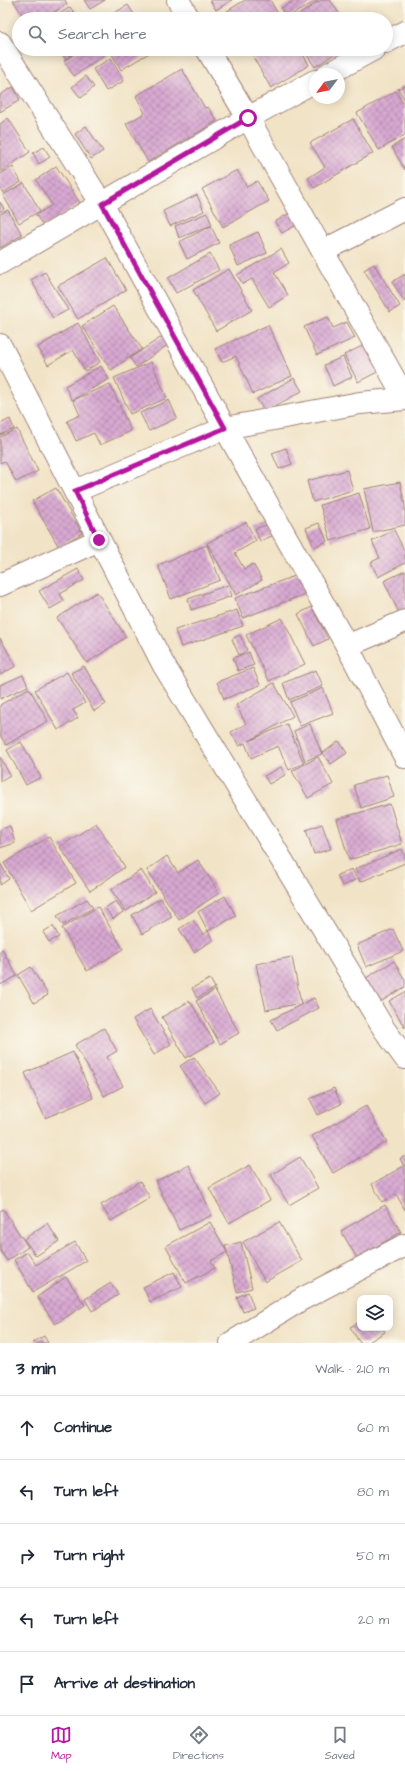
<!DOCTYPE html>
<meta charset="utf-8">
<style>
:root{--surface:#fff;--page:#f2f2f3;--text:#1f2937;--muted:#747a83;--line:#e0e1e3;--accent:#b5179e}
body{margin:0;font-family:"Architects Daughter",sans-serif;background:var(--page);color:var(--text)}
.controls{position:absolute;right:12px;bottom:12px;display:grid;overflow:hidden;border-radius:8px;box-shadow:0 2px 10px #0003}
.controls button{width:36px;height:36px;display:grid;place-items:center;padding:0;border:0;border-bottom:1px solid var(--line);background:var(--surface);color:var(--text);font:20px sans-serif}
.compass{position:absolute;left:309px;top:68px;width:36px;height:36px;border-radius:50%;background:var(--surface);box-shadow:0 2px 10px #0003;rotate:238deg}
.stop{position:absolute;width:12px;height:12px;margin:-9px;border:3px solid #b5179e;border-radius:50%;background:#fff}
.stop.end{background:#b5179e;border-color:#fff;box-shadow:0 1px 4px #0008}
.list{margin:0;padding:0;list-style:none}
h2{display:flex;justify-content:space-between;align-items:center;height:52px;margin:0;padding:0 16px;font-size:17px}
h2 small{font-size:13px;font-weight:400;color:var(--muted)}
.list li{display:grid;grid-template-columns:26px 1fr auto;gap:12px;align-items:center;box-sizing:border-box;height:64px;padding:0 16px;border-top:1px solid var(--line)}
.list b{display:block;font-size:15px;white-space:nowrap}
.list em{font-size:13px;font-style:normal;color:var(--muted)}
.icon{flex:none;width:22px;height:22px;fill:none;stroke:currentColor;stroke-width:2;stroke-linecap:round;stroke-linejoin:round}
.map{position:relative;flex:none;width:405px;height:1343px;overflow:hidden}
.search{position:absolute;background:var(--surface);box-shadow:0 2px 10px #0003;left:12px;right:12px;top:12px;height:44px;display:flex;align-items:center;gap:10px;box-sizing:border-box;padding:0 14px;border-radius:22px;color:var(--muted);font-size:15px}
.sheet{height:372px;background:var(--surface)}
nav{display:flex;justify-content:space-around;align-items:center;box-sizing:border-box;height:56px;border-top:1px solid var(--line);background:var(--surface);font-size:11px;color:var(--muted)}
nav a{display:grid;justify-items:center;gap:2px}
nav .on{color:var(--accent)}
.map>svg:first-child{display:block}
</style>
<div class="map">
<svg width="405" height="1343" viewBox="0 0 405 1343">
<defs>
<pattern id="building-cross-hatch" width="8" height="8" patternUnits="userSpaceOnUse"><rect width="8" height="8" fill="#d8a9d2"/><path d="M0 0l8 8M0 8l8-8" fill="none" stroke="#b189ab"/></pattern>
</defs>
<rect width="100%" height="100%" fill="#fbf7ec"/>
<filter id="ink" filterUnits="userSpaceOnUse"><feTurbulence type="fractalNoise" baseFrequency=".025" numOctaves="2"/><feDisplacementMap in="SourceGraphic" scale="8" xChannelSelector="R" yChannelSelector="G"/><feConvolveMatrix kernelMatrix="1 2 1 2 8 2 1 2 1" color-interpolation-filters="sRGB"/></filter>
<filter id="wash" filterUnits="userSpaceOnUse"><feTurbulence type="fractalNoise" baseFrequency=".012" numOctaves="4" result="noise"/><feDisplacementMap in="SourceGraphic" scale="16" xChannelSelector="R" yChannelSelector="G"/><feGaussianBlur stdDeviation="0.9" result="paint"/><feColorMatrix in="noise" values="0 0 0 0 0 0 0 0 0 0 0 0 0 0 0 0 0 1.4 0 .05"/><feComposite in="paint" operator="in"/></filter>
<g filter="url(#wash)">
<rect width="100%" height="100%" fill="#f1e3c6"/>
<g id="blocks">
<!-- building -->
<g fill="url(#building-cross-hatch)">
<path d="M13,0H65L67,4L44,19H25Z"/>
<path d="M84,0H105L90,9Z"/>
<path d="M210,0H232L216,10Z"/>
<path d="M245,0H270L281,19H228L224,13Z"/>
<path d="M296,0H318L286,18L281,8Z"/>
<path d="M321,0H330L343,19H292Z"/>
<path d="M128,5L137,19H104Z"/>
<path d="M70,7L79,19H52Z"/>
<path d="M58,49H78L66,59Z"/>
<path d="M81,49H104L107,53L74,76L64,61Z"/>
<path d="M109,49H154V50L121,70Z"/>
<path d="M251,49H300L309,65L271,88L249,50Z"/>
<path d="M303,49H342L315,67Z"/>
<path d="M111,58L124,81L106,91L93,69Z"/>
<path d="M182,69L205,108L208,107L217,121L148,162L126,124L145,113L136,96Z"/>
<path d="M86,76L94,87L81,98L72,87Z"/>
<path d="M405,85V100L398,89Z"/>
<path d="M13,87L20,100L0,112V95Z"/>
<path d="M396,91L405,107V135L379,150L357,113Z"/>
<path d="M8,118L30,152L0,172V124Z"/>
<path d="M353,119L373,153L314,188L308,178L325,167L310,143Z"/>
<path d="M86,126L103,151L91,159L75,134Z"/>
<path d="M405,139V170L392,147Z"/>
<path d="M44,147L50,157L39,164L33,153Z"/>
<path d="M56,166L80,203L44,227L36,215L52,205L36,180Z"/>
<path d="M13,167L21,182L3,193L0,187V174Z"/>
<path d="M237,170L247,187L257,181L269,201L223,227L202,189Z"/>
<path d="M24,183L40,211L19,223L3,195Z"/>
<path d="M197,195L204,211L170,226L163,211Z"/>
<path d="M0,202L4,209L0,212Z"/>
<path d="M8,210L22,235L0,248V214Z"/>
<path d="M291,212L298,224L282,233L275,222Z"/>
<path d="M207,213L212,225L179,238L175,226Z"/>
<path d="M211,226L219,243L187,259L179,242Z"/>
<path d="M258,232L267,253L238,266L229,245Z"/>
<path d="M281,249L289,263L274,272L288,295L269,307L252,279L243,284L237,275Z"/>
<path d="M210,254L219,270L176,293L168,278Z"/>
<path d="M107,258L126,290L78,319L58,286Z"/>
<path d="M374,264L400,306L390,312L364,270Z"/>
<path d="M229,269L252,310L216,331L193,290Z"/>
<path d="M45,272L68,310L53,318L31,280Z"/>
<path d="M405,274V302L392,282Z"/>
<path d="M113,306L142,349L111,370L82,326Z"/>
<path d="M328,317L333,328L347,322L355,338L317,355L304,327Z"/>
<path d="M78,323L100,362L85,371L73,350L48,365L38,347Z"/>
<path d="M268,325L292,376L253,394L236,356L222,362L215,349Z"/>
<path d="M163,336L169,344L136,367L130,358Z"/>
<path d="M374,340L387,367L358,382L344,355Z"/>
<path d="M343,357L352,377L333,386L324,365Z"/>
<path d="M151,362L167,398L130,414L114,378Z"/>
<path d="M101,366L109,379L72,400L65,386Z"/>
<path d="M294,378L302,391L265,412L257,399Z"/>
<path d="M110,384L131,431L100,445L94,433L76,441L67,421L80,415L73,400Z"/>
<path d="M169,400L177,418L149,431L140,413Z"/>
<path d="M10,419L14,429L0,435V424Z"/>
<path d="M17,429L38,471L16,482L5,461L0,463V437Z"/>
<path d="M286,448L292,464L279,469L272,453Z"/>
<path d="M347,470L353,490L313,502L307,481Z"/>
<path d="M400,482L405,506V525L373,532L364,489Z"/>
<path d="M56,488L82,533L59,547L32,501Z"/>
<path d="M359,493L370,529L331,541L320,505Z"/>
<path d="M246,522L256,541L235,553L244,569L253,564L262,580L236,595L207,543Z"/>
<path d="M319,523L327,541L314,547L306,528Z"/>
<path d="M269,524L274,535L260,541L255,529Z"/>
<path d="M394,530L405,552V563L378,577L371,562L380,558L372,541Z"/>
<path d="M207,545L220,580L171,599L158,565Z"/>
<path d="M78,569L84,580L60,594L64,601L50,609L39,591Z"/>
<path d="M405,571V626L384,581Z"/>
<path d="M300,574L308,593L243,618L235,598Z"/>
<path d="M228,585L232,596L191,610L188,599Z"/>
<path d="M97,592L126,637L87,663L57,618Z"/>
<path d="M312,607L328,639L314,646L298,614Z"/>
<path d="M237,610L243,626L181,647L175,630Z"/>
<path d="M282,618L305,664L269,681L246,635Z"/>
<path d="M240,635L247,650L239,655L232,639Z"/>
<path d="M0,638L16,666L0,675Z"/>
<path d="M249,652L254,665L238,671L233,658Z"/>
<path d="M84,666L106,704L94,711L71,673Z"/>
<path d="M253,668L260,685L224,699L217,682Z"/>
<path d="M316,670L323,686L289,700L283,683Z"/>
<path d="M67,672L85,703L73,710L78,718L58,730L35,690Z"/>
<path d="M23,675L28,686L0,699V685Z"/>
<path d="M274,683L293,716L249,741L287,724L304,763L289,770L278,746L251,758L245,743L239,746L231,732L246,724L236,705Z"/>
<path d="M29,688L48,721L6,745L0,735V705Z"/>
<path d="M323,688L333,713L300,726L290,702Z"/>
<path d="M310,724L322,754L305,761L294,731Z"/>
<path d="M339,741L347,753L331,764L323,753Z"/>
<path d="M21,742L41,777L26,785L7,750Z"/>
<path d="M0,757L10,775L0,781Z"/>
<path d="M318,757L333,784L308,798L292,771Z"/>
<path d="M281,767L285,775L269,784L264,776Z"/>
<path d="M387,775L394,797L361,808L354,785Z"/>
<path d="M390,804L402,844L349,860L337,819Z"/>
<path d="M96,823L125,867L90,891L60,847Z"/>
<path d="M322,824L331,849L314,854L306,830Z"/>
<path d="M10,826L15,843L0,848V830Z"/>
<path d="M49,837L76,883L31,910L4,863Z"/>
<path d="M402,849L405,856V863L360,882L355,869Z"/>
<path d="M167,856L178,873L198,860L219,893L179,920L147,870Z"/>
<path d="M0,863L9,879L0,885Z"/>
<path d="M352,869L357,879L342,886L337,875Z"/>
<path d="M141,870L155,892L126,911L111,890Z"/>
<path d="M225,896L236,916L208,931L198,912Z"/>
<path d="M161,898L172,917L142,934L132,915Z"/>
<path d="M87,899L93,908L63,925L57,916Z"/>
<path d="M116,901L123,912L113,919L105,908Z"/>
<path d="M98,907L123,949L87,971L62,928Z"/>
<path d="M193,920L203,935L208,931L213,940L194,952L179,929Z"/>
<path d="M53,926L59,937L49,942L43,932Z"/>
<path d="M393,929L403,951L366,967L357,945Z"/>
<path d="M2,949L17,976L0,985V951Z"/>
<path d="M292,957L301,1003L266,1010L256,964Z"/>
<path d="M394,961L405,980V987L375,1005L361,981Z"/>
<path d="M31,967L48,995L34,1003L18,975Z"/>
<path d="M210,979L215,988L197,998L192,988Z"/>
<path d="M215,990L239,1033L220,1044L196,1001Z"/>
<path d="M405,992V1028L389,1001Z"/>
<path d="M314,998L319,1008L277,1030L271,1020Z"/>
<path d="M190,1001L214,1042L186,1058L162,1017Z"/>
<path d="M150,1009L171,1044L154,1055L133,1019Z"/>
<path d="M104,1028L117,1051L107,1057L123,1086L104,1096L75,1045Z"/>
<path d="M73,1052L93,1098L45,1118L25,1073Z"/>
<path d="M194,1057L220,1093L205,1103L180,1066Z"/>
<path d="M334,1088L341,1104L318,1115L310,1099Z"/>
<path d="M366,1106L387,1142L333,1173L312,1136Z"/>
<path d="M405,1156V1210L396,1194L382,1202L372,1184L404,1166L400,1159Z"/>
<path d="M300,1157L318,1188L289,1205L271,1175Z"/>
<path d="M189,1165L212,1215L179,1230L156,1181Z"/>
<path d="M250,1165L270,1200L229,1223L209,1188Z"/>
<path d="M140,1181L150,1198L111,1221L101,1205Z"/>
<path d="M385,1205L401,1232L357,1258L341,1231Z"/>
<path d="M3,1209L28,1247L7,1261L0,1250V1211Z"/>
<path d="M210,1222L227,1252L225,1246L241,1242L252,1288L237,1292L227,1252L211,1261L215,1268L186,1283L166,1246Z"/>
<path d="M279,1222L302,1261L265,1282L243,1242Z"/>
<path d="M47,1223L59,1241L36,1256L24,1239Z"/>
<path d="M75,1242L86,1261L33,1292L14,1260L28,1252L36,1265Z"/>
<path d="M174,1272L182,1287L150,1302L143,1287Z"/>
<path d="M66,1277L85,1305L55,1324L37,1297Z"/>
<path d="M111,1283L118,1295L92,1311L85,1299Z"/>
<path d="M248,1292L254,1308L243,1312L237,1297Z"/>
<path d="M360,1322V1328H382L385,1332L367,1343H360L350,1327Z"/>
<path d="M44,1336L48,1343H32Z"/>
</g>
</g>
</g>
<g filter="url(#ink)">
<use href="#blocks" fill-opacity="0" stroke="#9e8178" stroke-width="1"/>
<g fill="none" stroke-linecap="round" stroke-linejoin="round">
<defs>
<g id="street">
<path d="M178,0L189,19"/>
<path d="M386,42L405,32"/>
<path d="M0,43L102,204L225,428L347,646L405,757"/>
<path d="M207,49L248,118L405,398"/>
<path d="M328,74L374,49"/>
<path d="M323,251L405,209"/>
<path d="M0,263L248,118L315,81"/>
<path d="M0,345L163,664L384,1029L405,1058"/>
<path d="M75,491L225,428L360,403L405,399"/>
<path d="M0,585L99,540"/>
<path d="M347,646L405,621"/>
<path d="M231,1343L302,1299L405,1245"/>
</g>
</defs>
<!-- street casing -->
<use href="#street" stroke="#9e8178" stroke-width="24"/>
<!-- street -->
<use href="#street" stroke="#fff" stroke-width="22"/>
</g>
</g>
<g fill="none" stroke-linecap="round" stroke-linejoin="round" filter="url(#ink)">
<!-- route -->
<path stroke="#b5179e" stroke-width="5" d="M99,540L75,491L225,428L102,204L248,118"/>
</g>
</svg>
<div class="controls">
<button><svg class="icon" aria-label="layers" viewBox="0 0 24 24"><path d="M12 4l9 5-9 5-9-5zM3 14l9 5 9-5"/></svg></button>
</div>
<svg class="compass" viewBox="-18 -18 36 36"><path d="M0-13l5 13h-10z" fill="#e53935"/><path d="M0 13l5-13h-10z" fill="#747a83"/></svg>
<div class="stop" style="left:248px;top:118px"></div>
<div class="stop end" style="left:99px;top:540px"></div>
<div class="search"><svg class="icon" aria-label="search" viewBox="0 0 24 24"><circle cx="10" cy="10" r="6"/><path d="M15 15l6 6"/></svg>Search here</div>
</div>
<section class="sheet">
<h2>3 min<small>Walk · 210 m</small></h2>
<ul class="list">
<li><svg class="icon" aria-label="ahead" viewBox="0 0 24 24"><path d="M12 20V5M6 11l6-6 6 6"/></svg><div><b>Continue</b></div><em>60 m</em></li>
<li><svg class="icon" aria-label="left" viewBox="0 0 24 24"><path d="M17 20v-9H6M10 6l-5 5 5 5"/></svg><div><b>Turn left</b></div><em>80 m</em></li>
<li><svg class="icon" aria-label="right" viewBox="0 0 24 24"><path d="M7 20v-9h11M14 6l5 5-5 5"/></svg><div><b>Turn right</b></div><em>50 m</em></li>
<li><svg class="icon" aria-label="left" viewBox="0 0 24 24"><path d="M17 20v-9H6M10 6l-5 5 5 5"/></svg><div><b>Turn left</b></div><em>20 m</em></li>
<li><svg class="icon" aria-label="arrive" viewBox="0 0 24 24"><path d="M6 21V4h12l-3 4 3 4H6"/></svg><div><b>Arrive at destination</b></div></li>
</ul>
</section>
<nav>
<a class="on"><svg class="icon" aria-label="map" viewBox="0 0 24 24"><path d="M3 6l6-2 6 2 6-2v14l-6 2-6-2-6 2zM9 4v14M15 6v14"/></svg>Map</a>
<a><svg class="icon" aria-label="directions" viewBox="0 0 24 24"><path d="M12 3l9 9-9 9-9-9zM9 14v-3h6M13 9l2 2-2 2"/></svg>Directions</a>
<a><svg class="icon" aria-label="saved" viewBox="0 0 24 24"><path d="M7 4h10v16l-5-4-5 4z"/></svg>Saved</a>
</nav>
